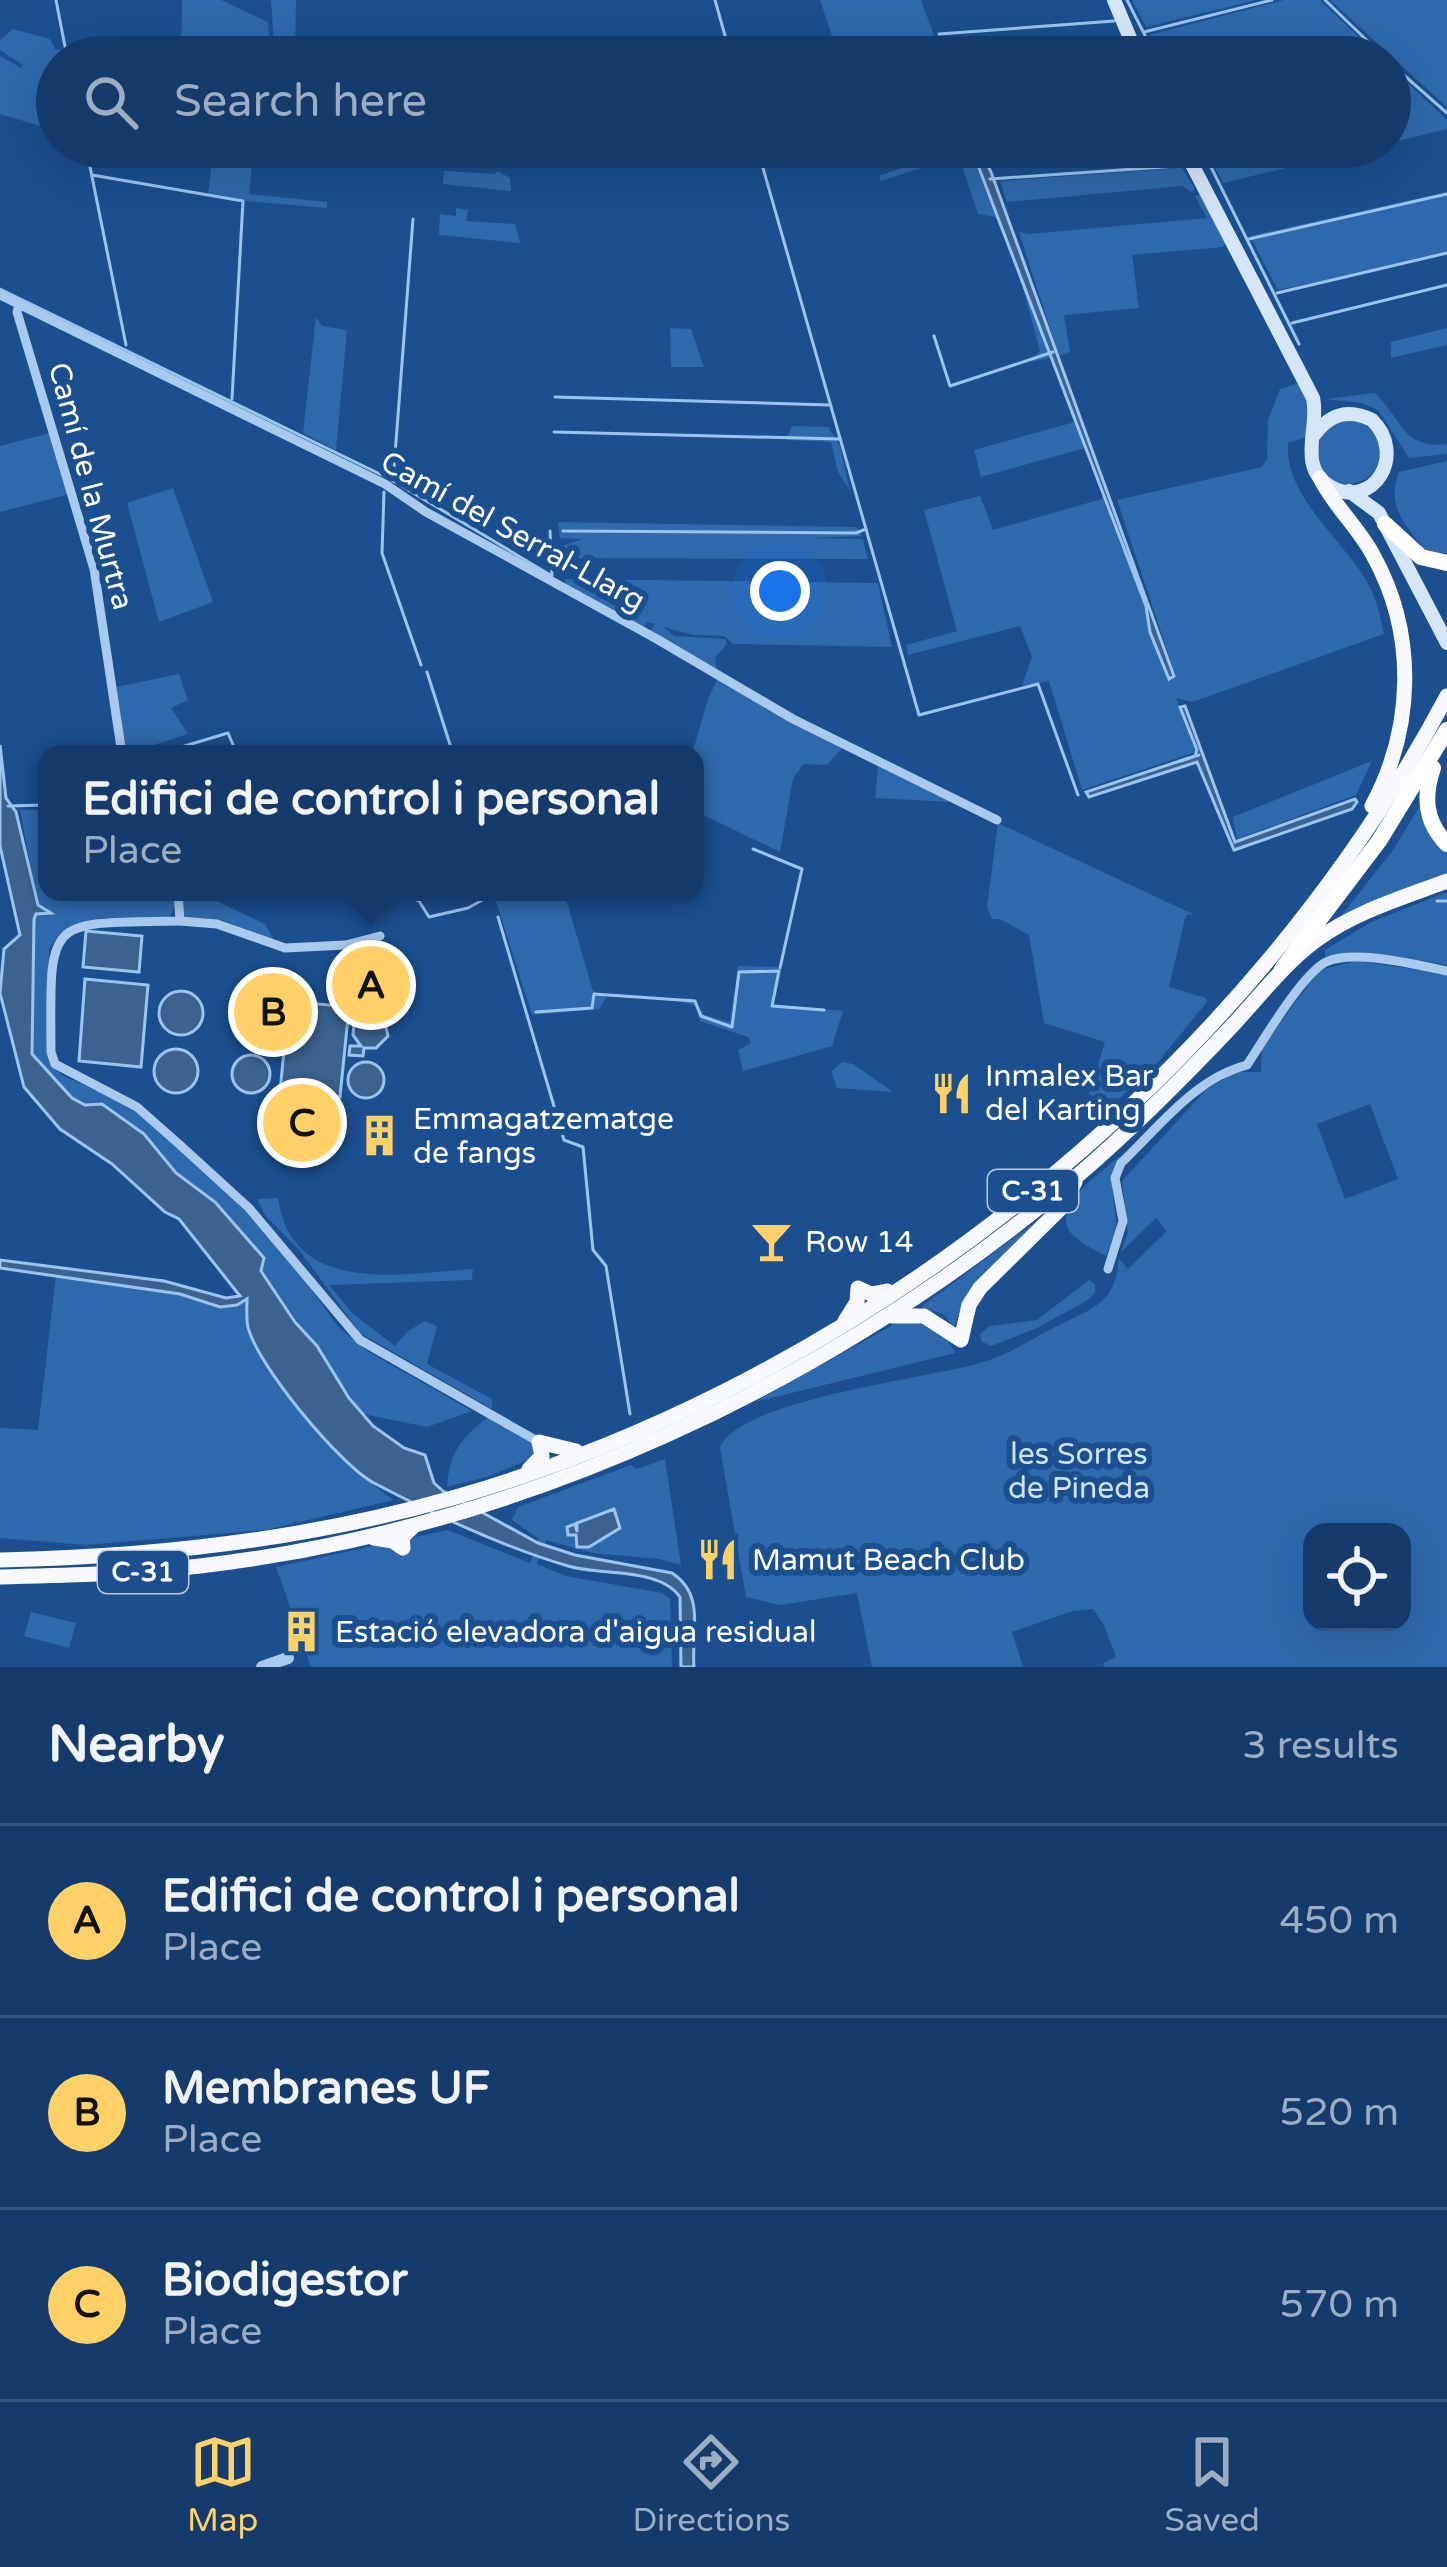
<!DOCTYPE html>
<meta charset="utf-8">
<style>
:root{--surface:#143b6b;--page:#1d4271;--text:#f1f3f6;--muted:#9dadc1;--line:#33557e;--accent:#ffd166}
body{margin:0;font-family:"Varela Round",sans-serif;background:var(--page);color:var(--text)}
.controls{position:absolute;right:36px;bottom:36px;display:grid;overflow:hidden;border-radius:24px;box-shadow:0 12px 48px #0002}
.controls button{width:108px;height:108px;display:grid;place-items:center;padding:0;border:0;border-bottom:3px solid var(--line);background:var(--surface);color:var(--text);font:60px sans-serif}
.you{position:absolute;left:780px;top:591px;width:42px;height:42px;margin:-30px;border:9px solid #fff;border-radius:50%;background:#1a73e8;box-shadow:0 0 0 18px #1a73e833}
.badge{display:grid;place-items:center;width:78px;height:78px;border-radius:50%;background:var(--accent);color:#111;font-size:39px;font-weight:700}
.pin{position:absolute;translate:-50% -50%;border:6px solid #fff;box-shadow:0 3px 12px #0006}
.popup{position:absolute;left:38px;top:745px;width:666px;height:156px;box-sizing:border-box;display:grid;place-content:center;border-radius:24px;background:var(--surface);filter:drop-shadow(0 3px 9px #0005);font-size:39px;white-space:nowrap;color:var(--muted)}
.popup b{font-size:45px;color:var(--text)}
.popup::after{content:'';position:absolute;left:50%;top:100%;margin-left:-24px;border:24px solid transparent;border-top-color:var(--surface)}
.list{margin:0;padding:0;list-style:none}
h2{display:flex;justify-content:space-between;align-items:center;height:156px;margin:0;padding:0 48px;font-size:51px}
h2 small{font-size:39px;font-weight:400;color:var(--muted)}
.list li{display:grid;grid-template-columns:78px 1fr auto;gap:36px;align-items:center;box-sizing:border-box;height:192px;padding:0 48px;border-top:3px solid var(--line)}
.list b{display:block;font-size:45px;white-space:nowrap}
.list p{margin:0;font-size:39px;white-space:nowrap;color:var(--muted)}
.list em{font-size:39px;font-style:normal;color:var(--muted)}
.icon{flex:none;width:66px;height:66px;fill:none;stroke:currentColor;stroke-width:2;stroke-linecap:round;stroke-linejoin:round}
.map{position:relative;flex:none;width:1447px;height:1667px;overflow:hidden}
.search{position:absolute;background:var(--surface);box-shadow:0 12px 48px #0002;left:36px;right:36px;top:36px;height:132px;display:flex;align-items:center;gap:30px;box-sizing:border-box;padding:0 42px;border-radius:66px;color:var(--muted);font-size:45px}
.sheet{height:732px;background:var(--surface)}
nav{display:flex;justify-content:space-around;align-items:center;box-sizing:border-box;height:168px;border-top:3px solid var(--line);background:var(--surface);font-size:33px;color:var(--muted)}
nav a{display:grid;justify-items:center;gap:6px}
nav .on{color:var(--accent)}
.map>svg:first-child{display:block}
</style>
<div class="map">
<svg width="1447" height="1667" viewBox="0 0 1447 1667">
<rect width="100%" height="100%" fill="#1b4f8f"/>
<!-- green -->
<g fill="#2e69ad" fill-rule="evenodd">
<path d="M182,0H221L268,22L271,57H181Z"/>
<path d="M271,0H296L295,57H275Z"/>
<path d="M820,0H921L942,57H839Z"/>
<path d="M1132,0H1257L1146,27Z"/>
<path d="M1284,0H1320L1380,57H1160L1149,35Z"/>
<path d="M1330,0H1447V107Z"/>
<path d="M13,29L50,39L56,50L61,49L57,57V131L0,114V56L21,68L23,65L0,50V40Z"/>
<path d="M1390,66L1447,120V129L1390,143Z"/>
<path d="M214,147H254L249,194L327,202V208L245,201L208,193Z"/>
<path d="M960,147H971L1004,220L1053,357L1030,362L1040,351L1018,269L995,217L978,214L963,169L962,155L881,181L879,176Z"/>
<path d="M1204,147H1373L1223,183Z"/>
<path d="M1176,158L1195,189L1191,192L1182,186L1007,202L1000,181L1178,168L1171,163Z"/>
<path d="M444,171L494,174L498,171L510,178L511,191L443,184Z"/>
<path d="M1447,192V255L1278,290L1250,236Z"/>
<path d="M1201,194L1226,242L1223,247L1132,255L1139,308L1064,315L1070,352L1059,356L1019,232L1029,234L1207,218L1195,196Z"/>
<path d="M456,208L468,210L466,221L515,224L520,243L439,235L440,214L456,216Z"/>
<path d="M316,317L322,326L347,330L336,450L303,433Z"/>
<path d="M670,328L691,329L704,367H671Z"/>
<path d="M1447,328V345L1391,358V342Z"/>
<path d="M1299,383L1311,406L1306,437L1288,443C1284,495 1341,538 1366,580C1376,597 1380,614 1384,634L1192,702L1176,698L1196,752L1082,790L1049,681L1022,686L1032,657L1020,626L908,655L906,645L957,631L924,510L980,496L993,530L1105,498L1146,606L1168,677H1176L1117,500L1262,467L1267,459L1268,420L1280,389Z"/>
<path d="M1375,393C1404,422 1403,449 1447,444V454L1409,458L1379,411L1362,403L1326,399Z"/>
<circle cx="1348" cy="452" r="32"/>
<path d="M1075,422L1085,448L981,477L974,450Z"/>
<path d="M792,426L828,427L840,446L850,491L838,472L831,442L786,440Z"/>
<path d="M50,433L70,494L0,512V446Z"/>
<path d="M1447,461V554L1420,549L1421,544C1401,523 1387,500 1399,472Z"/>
<path d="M173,488L213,602L159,622L127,503Z"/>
<path d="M558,522L856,527L862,536L809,538L863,539L868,559L562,558V546L582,539L560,538Z"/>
<path d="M565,579L878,583L892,647L733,644L724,636L693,635L663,627L675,636L725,639L727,644L715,658L717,670L649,632L655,624L647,622L643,628L567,587Z"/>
<path d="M179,674L188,700L171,708L188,734L126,754L116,687Z"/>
<path d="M718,678L842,748L827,765L803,764L793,779L780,852L695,811V754H692L708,699Z"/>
<path d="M1372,761L1356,795L1237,839L1233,817Z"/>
<path d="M878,766L952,802L875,798Z"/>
<path d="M1421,804L1441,848L1447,853V875L1341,916L1393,850Z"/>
<path d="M20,810H47V892H173L176,903L169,919C127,919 72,907 49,949L51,1063L63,1076L135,1108L236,1201L290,1260L339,1328L369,1352L472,1411L427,1427L363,1414L261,1270L264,1258L215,1202L176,1173L144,1133L102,1104L85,1105L72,1099L32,1054L34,919L35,914L47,913L38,905Z"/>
<path d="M998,823L1195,915L1188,914L1185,919L1169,987L1206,998L1207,1002L1157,1063L1094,1123L1081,1121L1105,1042L1044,1023L1029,935L1000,919H992L987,907Z"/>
<path d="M181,892H198L265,924L276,943L222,920L183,918Z"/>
<path d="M523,892H564L593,991L607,996L599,1009L532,1015L496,901Z"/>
<path d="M1447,892V965C1405,958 1367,949 1325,959V950L1371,922Z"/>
<path d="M1357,961L1447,974V1667H1104L1103,1663L1116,1657L1104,1625L1093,1609L1073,1611L1012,1632L1023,1667H872L857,1593L780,1605L746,1597L720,1448C737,1400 930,1378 980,1363C1007,1356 1031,1339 1055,1327C1093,1308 1116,1304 1119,1258L1128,1269L1167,1231L1156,1218L1121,1252L1128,1232L1122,1181L1206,1090L1235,1072H1261L1262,1048L1319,970ZM1370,1104L1398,1179L1345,1199L1317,1124ZM1312,1532H1402V1622H1312Z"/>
<path d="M738,966L777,967L781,971L774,1004L843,1011L832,1046L743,1071L738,1050L751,1043L748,1037L700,1021L695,1006L672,999L692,998L704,1015L730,1022Z"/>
<path d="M842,1062L853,1064L893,1092L837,1088L831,1072Z"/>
<path d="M1120,1156L1111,1178L1117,1230L1106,1256C1095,1250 1080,1243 1072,1234C1048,1207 1103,1171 1120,1156Z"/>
<path d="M278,1198C292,1296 400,1274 473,1269L472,1280L329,1285L353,1314L395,1346L408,1331L425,1321L437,1326L427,1364L492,1399V1409L360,1333L300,1251L265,1215L257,1199Z"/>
<path d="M1054,1208L964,1302L954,1327L943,1314L921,1307Z"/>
<path d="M56,1275L180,1294L220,1307L248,1298C248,1307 246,1319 248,1327C260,1378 351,1472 394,1500L265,1530L85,1545L0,1538V1428L38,1430Z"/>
<path d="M1089,1280L1095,1284V1292L1088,1300L1037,1328L991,1346L981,1341L980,1334L990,1326L1037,1320Z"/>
<path d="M918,1320L946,1337L955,1353L755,1402L900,1321Z"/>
<path d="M487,1418L535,1444L538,1455L490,1476L447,1487C449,1454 461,1438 487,1418Z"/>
<path d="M665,1459L681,1565L659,1559L592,1553L546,1540L537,1564L566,1576L662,1593L670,1599L672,1667H311L276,1567L448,1530L530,1563L539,1539L512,1520L518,1507L631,1465L637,1469Z"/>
<path d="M31,1612L76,1623L69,1648L24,1636Z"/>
</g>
<!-- water -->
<g fill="#3c6290" stroke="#9cc4f0" stroke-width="3">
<path d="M971,147H979L991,172L1174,676L1169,679L1150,632L1146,606Z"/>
<path d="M1185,706L1235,842L1355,799L1357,802L1352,809L1234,850L1197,762L1089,797L1086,792L1195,756L1197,750L1180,707Z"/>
<path d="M0,745L6,798L16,812L38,905L51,913L36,914L34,919L32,1054L72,1098L85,1105L102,1104L144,1134L176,1173L215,1202L264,1258L261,1271L295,1322L317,1346L349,1398L373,1426L404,1448L425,1455L434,1483L443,1491L538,1543L575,1555L672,1573C706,1595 691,1632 694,1667H681L680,1597C659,1567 601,1576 568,1566C500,1546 435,1515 374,1483C340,1465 257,1365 248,1327C246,1319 247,1307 247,1299L237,1305L220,1307L180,1294L0,1268V1260L164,1281L226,1298L240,1296L179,1219L165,1212L112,1164L60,1129L24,1087L0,993L4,949L20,935L0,846Z"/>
<path d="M86,931L142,936L139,972L83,967Z"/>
<path d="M85,979L148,985L141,1067L79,1061Z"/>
<circle cx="181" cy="1013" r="22"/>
<path d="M289,1001L349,1007L340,1097L280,1091Z"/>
<path d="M368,1013L384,1019L388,1036L376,1048H364L363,1056L349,1055L350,1046H361L353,1035L354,1023Z"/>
<circle cx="176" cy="1071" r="22"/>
<circle cx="251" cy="1074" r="19"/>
<circle cx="366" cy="1080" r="18"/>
<path d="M614,1509L620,1528L589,1547H577L576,1535H568L567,1527L575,1524L577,1532V1523Z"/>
</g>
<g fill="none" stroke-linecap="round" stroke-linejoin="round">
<!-- stream -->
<g stroke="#9cc4f0" stroke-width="3">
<path d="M56,0L67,57"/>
<path d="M715,0L731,57"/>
<path d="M1127,0L1156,57"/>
<path d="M1325,0L1384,57"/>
<path d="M1144,32L1272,0"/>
<path d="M939,34L1114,21"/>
<path d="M1390,63L1447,113"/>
<path d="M86,147L126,345"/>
<path d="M757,147L919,715L1038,684L1078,795"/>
<path d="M1201,147L1299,344"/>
<path d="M92,175L243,201L232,399"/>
<path d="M990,179L1178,166"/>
<path d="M1249,239L1447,194"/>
<path d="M0,289L390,479L552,576L550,531"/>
<path d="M1277,293L1447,253"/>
<path d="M1292,323L1447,285"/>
<path d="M934,336L950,386L1053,352"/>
<path d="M555,397L829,405"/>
<path d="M554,432L840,439"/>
<path d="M393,481L413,219"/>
<path d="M384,492L382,553L421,665"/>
<path d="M563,531L856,533L866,529"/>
<path d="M427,672L453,754"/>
<path d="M158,754L228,733L237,754"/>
<path d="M1180,761L1199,755"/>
<path d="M8,806L47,805"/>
<path d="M753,849L802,869L780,968"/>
<path d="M397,892L419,901L429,917L468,908L486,898"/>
<path d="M1437,901H1447"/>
<path d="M498,917L564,1140L583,1147L593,1250L606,1266L630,1414"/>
<path d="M536,1012L592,1008L594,994L695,1001L701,1016L732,1027L739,972L779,971L772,1006L824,1010"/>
</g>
<!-- minor -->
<g stroke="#a9c9ee" stroke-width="9">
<path d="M0,295L385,484L426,512L655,638L793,719L997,820"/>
<path d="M19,304L17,312L94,569L122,754"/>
<path d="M178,892L180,921C45,923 50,916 51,1052L55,1064L137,1107L180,1145L249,1208L360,1340L539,1442"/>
<path d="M180,921L217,924L285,948L346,945L380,936"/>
<path d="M1108,1269L1123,1221L1115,1178L1121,1163C1158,1128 1195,1078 1247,1065C1263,1041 1302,974 1326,962C1354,949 1417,965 1447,971"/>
</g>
<!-- tertiary -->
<path stroke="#a9c9ee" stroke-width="12" d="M262,1667L288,1658"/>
<!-- secondary -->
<g stroke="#d6e6fa" stroke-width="14">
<path d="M1114,0L1138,57"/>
<path d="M1183,147L1313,398C1320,427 1296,468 1331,487C1374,510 1407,454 1372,420C1348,408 1330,414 1314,435"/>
<path d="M1349,491L1379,513L1447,643"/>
</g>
<!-- trunk -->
<g stroke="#f8faff" stroke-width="15">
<path d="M1320,478C1334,506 1358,527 1373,555C1417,634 1414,728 1372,806"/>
<path d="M892,1316H924L961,1340L969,1305L980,1288L1061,1208L1075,1182"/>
<path d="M845,1321L857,1302L858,1288L871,1294L887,1291"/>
<path d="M529,1469L542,1456L539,1442L576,1451"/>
<path d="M374,1538L393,1541L403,1548L402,1537L415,1525"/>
<path d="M0,1560C155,1557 307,1540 456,1497C866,1379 1247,1073 1447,696"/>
<path d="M0,1577C67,1575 133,1574 200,1566C521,1529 830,1384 1076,1177C1131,1130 1183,1078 1233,1025C1260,996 1283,965 1315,941C1354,912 1402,898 1447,881"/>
</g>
<!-- motorway -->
<g stroke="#fff" stroke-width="16">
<path d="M1385,524L1421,557L1447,563"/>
<path d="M1433,768C1423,797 1425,822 1447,844"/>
<path d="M1282,969L1379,841L1447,730"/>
</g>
</g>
<!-- icons -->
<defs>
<symbol id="restaurant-bare" viewBox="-9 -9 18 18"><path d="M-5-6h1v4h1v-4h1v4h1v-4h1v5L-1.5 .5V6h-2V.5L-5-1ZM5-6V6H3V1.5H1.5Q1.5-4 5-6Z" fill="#ffd166" stroke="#1b4f8f" stroke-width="2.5" paint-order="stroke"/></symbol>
<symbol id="building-bare" viewBox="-9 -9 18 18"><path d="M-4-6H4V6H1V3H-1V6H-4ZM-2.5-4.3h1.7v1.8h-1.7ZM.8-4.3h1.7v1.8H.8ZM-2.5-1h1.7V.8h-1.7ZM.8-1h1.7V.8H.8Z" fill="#ffd166" stroke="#1b4f8f" stroke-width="2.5" paint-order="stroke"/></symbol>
<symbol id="bar-bare" viewBox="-9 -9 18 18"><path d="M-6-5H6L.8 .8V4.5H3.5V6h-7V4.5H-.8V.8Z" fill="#ffd166" stroke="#1b4f8f" stroke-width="2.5" paint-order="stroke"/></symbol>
</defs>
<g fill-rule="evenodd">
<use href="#restaurant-bare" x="922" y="1064" width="59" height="59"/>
<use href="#building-bare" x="350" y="1106" width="59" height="59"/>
<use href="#bar-bare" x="742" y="1212" width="59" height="59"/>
<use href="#restaurant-bare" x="688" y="1530" width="59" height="59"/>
<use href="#building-bare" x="272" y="1602" width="59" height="59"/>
</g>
<g text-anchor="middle" stroke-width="12" stroke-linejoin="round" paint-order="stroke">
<!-- shield labels -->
<g fill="#1b4f8f" stroke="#bbcadd" stroke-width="3">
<rect x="988" y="1170" width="90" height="42" rx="9"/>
<rect x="98" y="1551" width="90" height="42" rx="9"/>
</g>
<g font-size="27" font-weight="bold" fill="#fff">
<text x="1033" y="1200">C-31</text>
<text x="143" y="1581">C-31</text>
</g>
<!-- street labels -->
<g font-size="30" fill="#fff" stroke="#1b4f8f">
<text transform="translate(91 486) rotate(75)" y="10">Camí de la Murtra</text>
<text transform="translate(513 531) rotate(29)" y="10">Camí del Serral-Llarg</text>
</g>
<!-- poi labels -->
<g font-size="30" fill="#fff" stroke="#1b4f8f" text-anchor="start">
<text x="985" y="1086">Inmalex Bar<tspan x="985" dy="34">del Karting</tspan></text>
<text x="413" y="1129">Emmagatzematge<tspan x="413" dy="34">de fangs</tspan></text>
<text x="805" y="1252">Row 14</text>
<text x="752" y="1570">Mamut Beach Club</text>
<text x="335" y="1642">Estació elevadora d'aigua residual</text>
</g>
<!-- park labels -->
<g font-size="30" fill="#cfe3fa" stroke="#1b4f8f">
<text x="1079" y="1464">les Sorres<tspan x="1079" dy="34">de Pineda</tspan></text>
</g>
</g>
</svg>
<div class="controls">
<button><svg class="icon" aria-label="locate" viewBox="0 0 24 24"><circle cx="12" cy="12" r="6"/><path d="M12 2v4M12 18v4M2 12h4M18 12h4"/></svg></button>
</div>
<div class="you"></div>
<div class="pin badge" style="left:371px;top:985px">A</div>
<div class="popup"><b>Edifici de control i personal</b>Place</div>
<div class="pin badge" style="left:273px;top:1012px">B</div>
<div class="pin badge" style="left:302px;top:1123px">C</div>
<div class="search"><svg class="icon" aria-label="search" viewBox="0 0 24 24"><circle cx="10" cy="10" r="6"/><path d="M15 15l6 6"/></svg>Search here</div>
</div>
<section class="sheet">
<h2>Nearby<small>3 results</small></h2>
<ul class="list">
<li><span class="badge">A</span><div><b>Edifici de control i personal</b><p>Place</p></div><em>450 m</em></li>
<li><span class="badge">B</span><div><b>Membranes UF</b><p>Place</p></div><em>520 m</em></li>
<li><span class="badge">C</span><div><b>Biodigestor</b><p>Place</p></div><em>570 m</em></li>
</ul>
</section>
<nav>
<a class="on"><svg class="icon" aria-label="map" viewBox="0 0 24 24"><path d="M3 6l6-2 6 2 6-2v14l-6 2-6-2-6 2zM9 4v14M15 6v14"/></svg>Map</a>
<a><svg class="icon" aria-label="directions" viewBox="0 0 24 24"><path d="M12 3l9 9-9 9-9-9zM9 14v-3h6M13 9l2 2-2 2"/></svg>Directions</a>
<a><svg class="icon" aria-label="saved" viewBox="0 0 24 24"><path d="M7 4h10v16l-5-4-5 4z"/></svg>Saved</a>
</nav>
